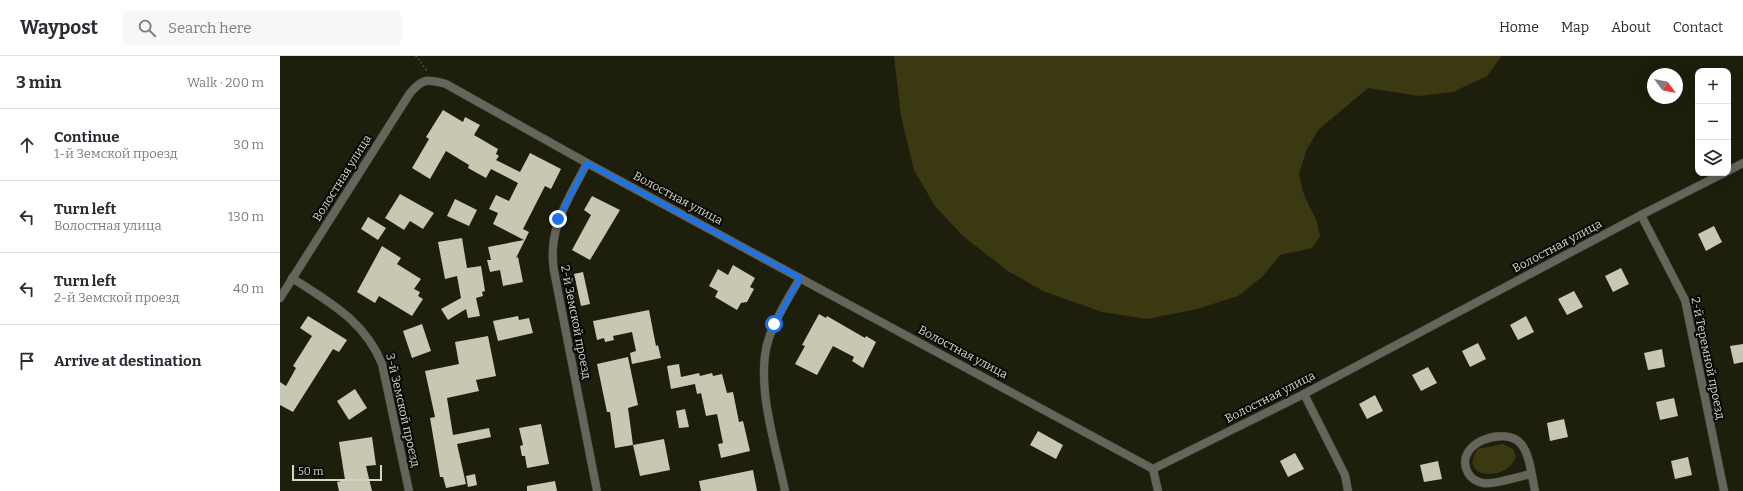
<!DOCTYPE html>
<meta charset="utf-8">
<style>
:root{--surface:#fff;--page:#f7f7f7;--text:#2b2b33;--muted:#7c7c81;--line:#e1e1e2}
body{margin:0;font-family:Bitter,serif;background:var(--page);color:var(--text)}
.controls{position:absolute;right:12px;top:12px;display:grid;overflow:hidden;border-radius:8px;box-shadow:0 4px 16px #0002}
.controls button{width:36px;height:36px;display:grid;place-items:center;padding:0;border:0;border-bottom:1px solid var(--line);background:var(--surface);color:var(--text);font:20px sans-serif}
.compass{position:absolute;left:1367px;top:12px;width:36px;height:36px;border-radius:50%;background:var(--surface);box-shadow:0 4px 16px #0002;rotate:122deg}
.scale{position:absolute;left:12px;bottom:10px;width:90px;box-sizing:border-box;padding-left:4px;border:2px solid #d4d4c9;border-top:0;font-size:11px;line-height:14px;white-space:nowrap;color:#d4d4c9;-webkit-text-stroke:3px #080803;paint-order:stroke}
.stop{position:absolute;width:12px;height:12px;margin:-9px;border:3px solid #1a73e8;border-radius:50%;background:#fff}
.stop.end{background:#1a73e8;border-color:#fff;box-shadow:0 1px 4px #0008}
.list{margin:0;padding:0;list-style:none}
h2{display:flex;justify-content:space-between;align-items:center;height:52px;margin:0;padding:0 16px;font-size:17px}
h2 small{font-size:13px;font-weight:400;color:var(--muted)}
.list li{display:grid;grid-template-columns:26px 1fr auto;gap:12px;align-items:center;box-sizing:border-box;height:72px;padding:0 16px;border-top:1px solid var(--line)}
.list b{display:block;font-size:15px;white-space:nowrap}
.list p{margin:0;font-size:13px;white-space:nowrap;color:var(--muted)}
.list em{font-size:13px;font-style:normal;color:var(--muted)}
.icon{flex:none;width:22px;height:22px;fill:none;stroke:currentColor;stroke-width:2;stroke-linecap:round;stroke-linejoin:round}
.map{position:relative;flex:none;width:1463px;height:435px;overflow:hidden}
header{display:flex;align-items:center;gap:24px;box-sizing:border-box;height:56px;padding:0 20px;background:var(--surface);border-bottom:1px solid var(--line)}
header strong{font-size:19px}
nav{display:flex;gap:22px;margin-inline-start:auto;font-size:14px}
.search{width:280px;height:36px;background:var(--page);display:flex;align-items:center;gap:10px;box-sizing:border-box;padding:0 14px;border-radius:8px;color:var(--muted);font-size:15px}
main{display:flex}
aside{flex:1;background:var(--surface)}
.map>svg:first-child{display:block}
</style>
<header>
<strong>Waypost</strong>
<div class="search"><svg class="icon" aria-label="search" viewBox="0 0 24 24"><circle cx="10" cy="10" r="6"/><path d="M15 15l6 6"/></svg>Search here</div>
<nav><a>Home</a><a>Map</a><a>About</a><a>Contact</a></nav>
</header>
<main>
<aside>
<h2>3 min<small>Walk · 200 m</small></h2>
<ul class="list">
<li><svg class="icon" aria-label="ahead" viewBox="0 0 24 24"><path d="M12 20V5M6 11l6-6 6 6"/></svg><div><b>Continue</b><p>1-й Земской проезд</p></div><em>30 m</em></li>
<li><svg class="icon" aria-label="left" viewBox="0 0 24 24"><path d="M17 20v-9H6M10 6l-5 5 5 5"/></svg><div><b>Turn left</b><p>Волостная улица</p></div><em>130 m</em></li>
<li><svg class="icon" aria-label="left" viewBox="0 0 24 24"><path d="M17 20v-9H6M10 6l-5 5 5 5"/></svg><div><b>Turn left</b><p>2-й Земской проезд</p></div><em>40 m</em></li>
<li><svg class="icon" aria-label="arrive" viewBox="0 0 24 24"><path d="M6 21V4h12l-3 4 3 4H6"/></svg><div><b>Arrive at destination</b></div></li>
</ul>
</aside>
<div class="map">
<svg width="1463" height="435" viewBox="0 0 1463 435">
<rect width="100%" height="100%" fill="#1e1e0d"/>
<!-- green -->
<g fill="#3b3911">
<path d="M614,0H1222L1207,20L1173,36L1139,40L1088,32L1038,74L1026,95L1019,118L1024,139L1037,166L1040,180L1032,192L1000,199L982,221L958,240L917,253L867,263L822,256L763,235L728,215L684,181L655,150L634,114L621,60Z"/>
<path d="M1223,388L1233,393L1236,401C1226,427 1176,422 1198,393Z"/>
</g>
<!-- building -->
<g fill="#c7c7b2">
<path d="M163,54L183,66L185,61L200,69L194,79L218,93L216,98L219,100L216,104L240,116L250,97L281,113L271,133L265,130L243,173L249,176L236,202L238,201L243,226L223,230L220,214L210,216L207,204H211L208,191L244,184L213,168L218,157L209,153L216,139L229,145L238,127L211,113L206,122L188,112L189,109L166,95L150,123L132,112L149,83L146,81Z"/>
<path d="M120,138L154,157L143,173L130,165L124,174L105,162Z"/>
<path d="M312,140L340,154L310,204L292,194L311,159L304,154Z"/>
<path d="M175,143L197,154L189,170L167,160Z"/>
<path d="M88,161L106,172L98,184L81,173Z"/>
<path d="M1434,170L1442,186L1426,195L1418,178Z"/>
<path d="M182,182L187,212L201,210L205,235L202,236L203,240L196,242L200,260L188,262L186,253L168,264L161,253L181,242L177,220L165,223L158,186Z"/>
<path d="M102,190L121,202L117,208L141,223L134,233L140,236L138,240L143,243L132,260L99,240L95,247L77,236Z"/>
<path d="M453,209L475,222L470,231L474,233L467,246L461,247L457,254L435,241L438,235L429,230L438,213L448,219Z"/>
<path d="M1341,212L1349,228L1333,236L1325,220Z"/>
<path d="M303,216L310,248L301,250L294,218Z"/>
<path d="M1294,235L1303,251L1287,259L1278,243Z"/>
<path d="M369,254L376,290L378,289L381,302L352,308L350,297L356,295L352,276L333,280L334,284L325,286L324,282L317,284L313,265Z"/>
<path d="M539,258L546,262L547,260L585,282L586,280L596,286L583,312L572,305L574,301L553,290L537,319L515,308L525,290L522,289Z"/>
<path d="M28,260L67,284L59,296L53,293L13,356L0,349V326L6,330L16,312L13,310L32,280L20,272Z"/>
<path d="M238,260L239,264L249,262L253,277L218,285L213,265Z"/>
<path d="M1246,260L1254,276L1238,284L1230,269Z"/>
<path d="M142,268L151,295L132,302L123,275Z"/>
<path d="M208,280L216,320L196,324L199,335L167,342L173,379L209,372L211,381L177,388L186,428L166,432L163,421H160L157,403L150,362L155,361L145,315L179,308L175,286Z"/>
<path d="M1198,287L1206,303L1190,311L1182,295Z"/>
<path d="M1463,288V306L1454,308L1450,290Z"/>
<path d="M1382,293L1385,311L1368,314L1364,297Z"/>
<path d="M348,301L358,349L348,352L353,389L335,392L330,356H327L317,308Z"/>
<path d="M399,308L401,321L419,317L420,320L432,317L433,320L442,318L447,337L453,336L459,366L463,365L470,395L441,402L438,388L443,387L437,358L426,360L421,337L417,338L415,328L391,333L387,310Z"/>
<path d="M1148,311L1157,327L1141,335L1132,319Z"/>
<path d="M75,333L87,352L69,364L57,345Z"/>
<path d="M1095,339L1103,355L1087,363L1079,348Z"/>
<path d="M1394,342L1398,360L1380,364L1376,346Z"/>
<path d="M405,353L409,371L399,372L396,355Z"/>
<path d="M1284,363L1288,381L1270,385L1267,367Z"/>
<path d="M261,368L269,408L247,412L245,400H242L240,390L243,389L239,372Z"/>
<path d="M758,375L783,389L776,403L750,389Z"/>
<path d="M92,381L96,409L86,410L92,435H59L57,426L65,424L59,386Z"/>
<path d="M384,383L390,414L360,420L353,389Z"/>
<path d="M1015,397L1024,413L1008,421L1000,405Z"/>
<path d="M1408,401L1412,419L1395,423L1391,405Z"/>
<path d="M1158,405L1162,423L1144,426L1140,409Z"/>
<path d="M473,414L477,435H421L419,425Z"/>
<path d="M195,418L197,429L188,431L186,420Z"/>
<path d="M275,425L277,435H247V430Z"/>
</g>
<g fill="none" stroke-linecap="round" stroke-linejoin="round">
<defs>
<g id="street">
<path d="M307,107C289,143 267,172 274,215L317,435"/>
<path d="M1448,115L1463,107"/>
<path d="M1361,159L1405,244L1444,435"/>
<path d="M12,222C49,246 85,265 102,308L129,435"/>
<path d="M0,242L130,37C143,22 147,23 166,28L307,107L873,413"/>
<path d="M1024,338L1065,419L1068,435"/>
<path d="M873,413L1024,338L1361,159L1444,117"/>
<path d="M873,413L878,435"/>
<path d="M1251,418C1239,420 1215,429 1203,427C1197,426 1191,422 1188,417C1172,387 1226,369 1241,388C1250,398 1252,422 1255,435"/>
<path d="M505,435C496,390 474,326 489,282C496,261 509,241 520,222"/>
</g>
</defs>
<!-- street casing -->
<use href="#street" stroke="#3b3b2b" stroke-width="9"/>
<!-- path -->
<path stroke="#656556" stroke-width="2" stroke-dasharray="1 3" stroke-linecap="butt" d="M136,0L148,16"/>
<!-- street -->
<use href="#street" stroke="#65655c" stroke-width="8"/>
</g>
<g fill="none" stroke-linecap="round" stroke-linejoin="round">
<!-- route -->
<path stroke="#1a73e8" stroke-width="5" d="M278,163L307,107L520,222L494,268"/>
</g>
<g text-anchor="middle" stroke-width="4" stroke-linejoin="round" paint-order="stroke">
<!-- street labels -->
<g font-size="12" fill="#d4d4c9" stroke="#080803">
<text transform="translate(62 122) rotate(-58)" y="4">Волостная улица</text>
<text transform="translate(398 142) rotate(28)" y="4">Волостная улица</text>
<text transform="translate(1277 190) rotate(-28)" y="4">Волостная улица</text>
<text transform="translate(296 266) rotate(79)" y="4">2-й Земской проезд</text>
<text transform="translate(683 296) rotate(28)" y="4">Волостная улица</text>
<text transform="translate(1428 302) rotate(78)" y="4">2-й Теремной проезд</text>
<text transform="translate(990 341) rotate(-27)" y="4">Волостная улица</text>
<text transform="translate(123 354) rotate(77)" y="4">3-й Земской проезд</text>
</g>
</g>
</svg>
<div class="controls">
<button>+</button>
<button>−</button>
<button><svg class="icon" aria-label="layers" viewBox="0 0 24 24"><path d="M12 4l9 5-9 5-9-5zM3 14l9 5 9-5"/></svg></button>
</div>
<svg class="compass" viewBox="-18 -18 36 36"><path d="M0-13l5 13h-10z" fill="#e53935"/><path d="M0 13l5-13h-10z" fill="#7c7c81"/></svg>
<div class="scale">50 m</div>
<div class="stop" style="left:494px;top:268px"></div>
<div class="stop end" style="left:278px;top:163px"></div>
</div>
</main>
